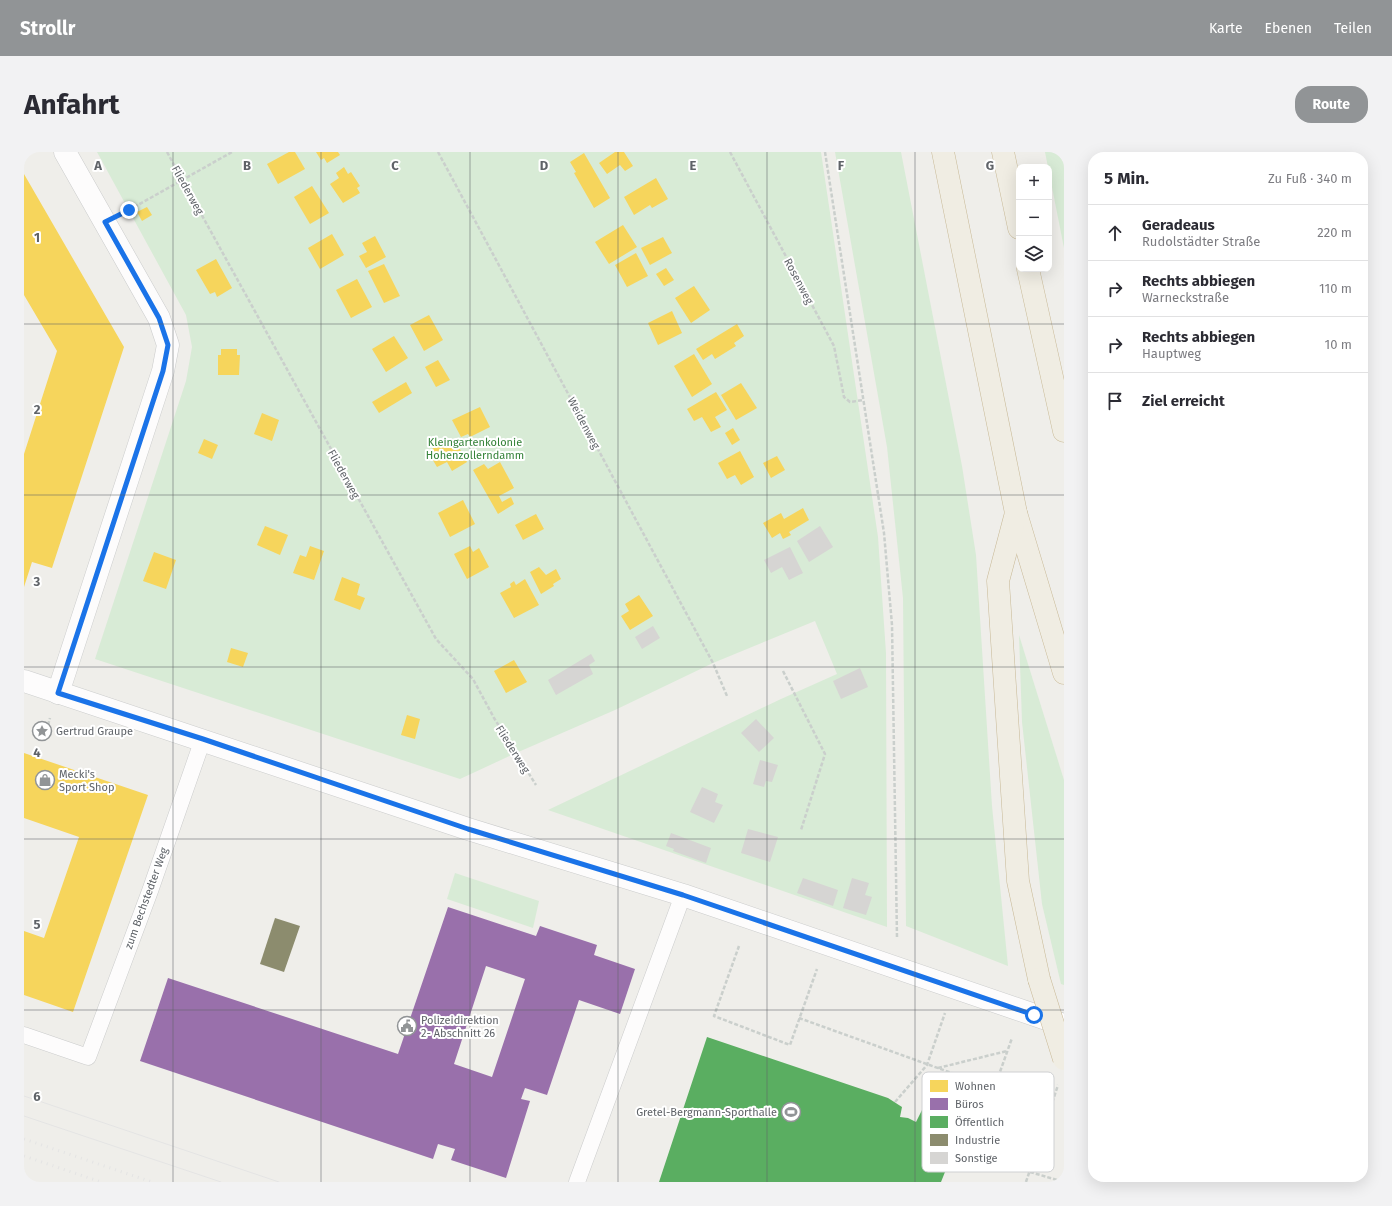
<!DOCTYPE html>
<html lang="de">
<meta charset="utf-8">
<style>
:root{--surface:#fff;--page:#f2f2f3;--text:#2b2b33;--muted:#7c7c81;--line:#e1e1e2;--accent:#919496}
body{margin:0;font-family:"Fira Sans",sans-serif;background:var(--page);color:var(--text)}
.controls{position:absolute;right:12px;top:12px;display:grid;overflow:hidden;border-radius:8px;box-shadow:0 4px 16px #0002}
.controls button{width:36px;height:36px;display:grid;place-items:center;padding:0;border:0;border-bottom:1px solid var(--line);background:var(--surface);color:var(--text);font:20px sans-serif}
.stop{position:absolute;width:12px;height:12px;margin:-9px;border:3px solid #1a73e8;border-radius:50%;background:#fff}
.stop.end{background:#1a73e8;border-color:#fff;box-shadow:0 1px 4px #0008}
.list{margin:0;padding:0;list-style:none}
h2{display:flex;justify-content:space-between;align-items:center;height:52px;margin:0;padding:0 16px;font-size:17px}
h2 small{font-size:13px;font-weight:400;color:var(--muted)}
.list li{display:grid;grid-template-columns:26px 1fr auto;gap:12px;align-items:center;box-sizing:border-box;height:56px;padding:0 16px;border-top:1px solid var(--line)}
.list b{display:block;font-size:15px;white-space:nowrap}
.list p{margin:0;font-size:13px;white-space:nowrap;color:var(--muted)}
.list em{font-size:13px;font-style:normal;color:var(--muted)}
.icon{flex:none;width:22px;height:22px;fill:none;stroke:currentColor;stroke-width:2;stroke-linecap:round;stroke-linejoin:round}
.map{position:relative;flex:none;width:1040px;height:1030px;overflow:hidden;border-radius:16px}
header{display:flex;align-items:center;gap:24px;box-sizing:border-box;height:56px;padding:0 20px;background:var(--accent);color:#fff}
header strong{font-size:19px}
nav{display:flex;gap:22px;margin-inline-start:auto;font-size:14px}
.intro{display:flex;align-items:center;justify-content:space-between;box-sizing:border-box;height:96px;padding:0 24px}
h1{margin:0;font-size:28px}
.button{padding:10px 18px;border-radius:16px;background:var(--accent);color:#fff;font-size:14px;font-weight:700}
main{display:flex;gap:24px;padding:0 24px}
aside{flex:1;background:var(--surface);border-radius:16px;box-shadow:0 4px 16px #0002}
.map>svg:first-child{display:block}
</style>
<header>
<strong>Strollr</strong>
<nav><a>Karte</a><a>Ebenen</a><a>Teilen</a></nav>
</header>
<div class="intro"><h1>Anfahrt</h1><a class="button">Route</a></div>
<main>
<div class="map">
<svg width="1040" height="1030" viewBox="0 0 1040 1030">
<rect width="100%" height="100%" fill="#efeeea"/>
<!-- green -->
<g fill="#d8ebd6">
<path d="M73,0H797L854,385L862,501L863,775L524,658L757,547L813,522L791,469L689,511L591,558L492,601L436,627L71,507L162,229L168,195L162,163Z"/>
<path d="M811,0H877L938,314L952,403L968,654L984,814L882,774L879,446L863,295Z"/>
<path d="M1021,0H1040V96Z"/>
<path d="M995,483L1040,628V833L1037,832L1018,752L998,570Z"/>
<path d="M431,721L515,749L509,776L423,747Z"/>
</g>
<!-- homes -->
<g fill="#f6d55c">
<path d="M265,0H271L281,17L254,32L243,12Z"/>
<path d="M292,0H314L316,3L303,11L300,6L297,8Z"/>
<path d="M591,0H600L609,14L601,19L596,13L583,22L575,11Z"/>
<path d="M560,1L586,46L570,56L550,21L552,20L546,10Z"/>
<path d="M320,15L324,22L327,20L336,34L333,36L336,41L319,51L306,32L315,26L312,21Z"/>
<path d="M0,22L100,195L28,416L8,410L0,435V302L33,199L0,143Z"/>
<path d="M632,26L644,47L628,56L626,53L610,63L600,45Z"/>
<path d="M288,34L305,61L286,72L270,45Z"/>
<path d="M123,55L128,63L118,69L113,60Z"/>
<path d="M599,73L613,95L585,112L571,90Z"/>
<path d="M308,82L320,103L296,117L284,96Z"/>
<path d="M351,84L362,105L342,116L335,104L343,100L338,91Z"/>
<path d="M639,85L648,101L626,113L617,96Z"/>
<path d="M612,101L624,124L603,135L591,113Z"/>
<path d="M192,107L208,136L193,145L191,140L186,142L172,118Z"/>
<path d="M360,112L376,144L360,151L344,119Z"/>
<path d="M642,116L650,128L640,134L632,122Z"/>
<path d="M333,127L348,155L327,166L312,138Z"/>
<path d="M670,134L686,158L667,171L651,146Z"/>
<path d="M648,159L658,181L634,193L624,171Z"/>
<path d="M405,163L419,188L400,199L386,173Z"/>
<path d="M713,172L720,184L710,191L712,194L691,207L688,202L679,208L672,197Z"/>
<path d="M370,184L384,206L362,220L348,197Z"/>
<path d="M197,197H213V203H216L215,223H194V203H197Z"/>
<path d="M670,202L688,232L668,245L650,214Z"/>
<path d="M414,208L426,228L412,235L401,215Z"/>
<path d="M382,230L388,241L355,261L348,250Z"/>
<path d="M717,231L733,256L712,268L697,243Z"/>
<path d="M692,240L703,258L691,265L697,275L687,280L678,265L670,269L663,257Z"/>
<path d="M456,255L466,275L446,285L444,282L437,285L428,268Z"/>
<path d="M238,261L255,268L248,289L230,282Z"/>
<path d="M709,276L716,288L708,293L701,281Z"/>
<path d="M423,286L427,293L432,290L443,310L428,319L423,310L413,315L404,300Z"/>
<path d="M180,287L194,293L188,307L174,301Z"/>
<path d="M716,299L730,325L717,333L711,323L703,327L694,311Z"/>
<path d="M753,304L761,318L747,326L739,311Z"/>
<path d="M476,310L490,336L475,344L478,350L487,345L490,352L474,362L449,318L460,312L464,317Z"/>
<path d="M439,348L451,372L426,385L414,361Z"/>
<path d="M779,356L785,368L765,380L767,383L759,387L756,381L748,386L739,371L757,361L760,367Z"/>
<path d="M512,362L520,377L499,388L491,373Z"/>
<path d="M241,374L264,383L256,403L233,393Z"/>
<path d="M286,394L300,399L290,428L269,421L276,403L282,405Z"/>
<path d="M446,394L449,400L455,396L465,415L443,427L430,402Z"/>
<path d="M130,400L152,408L142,437L119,429Z"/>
<path d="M515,415L522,423L532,417L537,427L529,432L530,434L517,442L506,420Z"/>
<path d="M318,425L336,432L333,443L341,446L336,458L310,448Z"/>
<path d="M501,427L515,453L490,466L476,441L487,435L486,432L490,429L492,433Z"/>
<path d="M615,443L629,464L606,478L597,464L605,459L601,452Z"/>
<path d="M207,496L224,501L219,515L203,510Z"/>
<path d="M490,508L503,530L482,541L470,519Z"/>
<path d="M383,563L396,567L391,587L377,583Z"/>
<path d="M0,601L124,643L49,860L0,843V779L20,786L55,685L0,666Z"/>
</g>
<!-- offices -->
<path fill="#9970ab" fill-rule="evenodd" d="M424,755L512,784L516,774L573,793L570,803L611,817L596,862L555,848L523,943L501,936L497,947L506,949L482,1026L427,1008L431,997L414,992L409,1007L116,909L144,826L374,902ZM462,814L501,827L468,925L430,912Z"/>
<!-- public -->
<path fill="#5aae61" d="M683,885L864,946L878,955L876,965L884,966L892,970L901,952L950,967L932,1008L927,1005L917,1030H635Z"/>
<!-- industry -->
<path fill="#8c8c6e" d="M251,766L276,774L260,820L236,812Z"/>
<!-- building -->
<g fill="#d6d5d3">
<path d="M796,374L809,395L785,410L773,389Z"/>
<path d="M766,395L779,421L765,428L758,415L747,421L740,408Z"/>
<path d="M629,474L636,486L618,497L611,485Z"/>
<path d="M567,502L571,509L565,513L569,522L532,543L524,528Z"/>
<path d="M836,516L844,535L817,547L809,529Z"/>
<path d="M732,567L750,586L735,600L717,581Z"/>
<path d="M736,608L754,613L748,630L742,629L740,635L729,632Z"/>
<path d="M678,635L694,642L691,650L699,653L690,671L666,660Z"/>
<path d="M724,677L754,685L746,710L717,701Z"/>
<path d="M647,681L687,696L682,711L649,699L650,697L642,694Z"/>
<path d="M779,726L814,738L809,754L773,741Z"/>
<path d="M828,726L845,731L841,743L848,745L842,763L819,756Z"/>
</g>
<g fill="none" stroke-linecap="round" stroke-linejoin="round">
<defs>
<g id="service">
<path d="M0,883L64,905L126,739L179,587"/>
<path d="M553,1030L659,743"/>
</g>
<path id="minor" d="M34,541L139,219L144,193L135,166L41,0"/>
<path id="tertiary" d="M0,529L444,677L659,743L1040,873"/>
<g id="motorway">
<path d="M919,0L992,361L1040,521"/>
<path d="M979,0L995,76"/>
<path d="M1004,117L1040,279"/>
<path d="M992,361L974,429L994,729L1015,827"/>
</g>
</defs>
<!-- service casing -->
<use href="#service" stroke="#cbcccc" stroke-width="17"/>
<!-- minor casing -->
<use href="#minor" stroke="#cbcccc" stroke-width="23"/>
<!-- tertiary casing -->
<use href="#tertiary" stroke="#cbcccc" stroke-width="23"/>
<!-- motorway casing -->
<use href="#motorway" stroke="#c8b996" stroke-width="23"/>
<!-- path -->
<g stroke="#cacfcc" stroke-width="2.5" stroke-dasharray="4 2" stroke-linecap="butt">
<path d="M143,0L412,487L449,527L470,566L512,633"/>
<path d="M414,0L689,511L703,544"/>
<path d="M706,0L810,194L820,245L826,250L840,248"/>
<path d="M801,0L860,381L868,473L873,786"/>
<path d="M105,58L208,0"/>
<path d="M759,519L801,602L777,678"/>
<path d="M24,573L26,566"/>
<path d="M715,794L690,864L766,893L793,817"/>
<path d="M775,866L936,924"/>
<path d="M914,916L983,899"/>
<path d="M871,950L903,913L921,861"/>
<path d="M944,1010L988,886"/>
<path d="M1006,1020L1040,1030"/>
<path d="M1002,1030L1034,933"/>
</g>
<!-- service -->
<use href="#service" stroke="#fdfcfc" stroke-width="16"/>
<!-- minor -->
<use href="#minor" stroke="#fdfcfc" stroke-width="22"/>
<!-- tertiary -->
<use href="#tertiary" stroke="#fdfcfc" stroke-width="22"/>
<!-- motorway -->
<use href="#motorway" stroke="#f0ede3" stroke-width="22"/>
<!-- tram -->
<g stroke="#e4e4e4" stroke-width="1">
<path d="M0,944L255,1030"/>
<path d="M0,964L197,1030"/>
</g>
<!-- rail -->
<g stroke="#e4e4e4" stroke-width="3" stroke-dasharray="1 5" stroke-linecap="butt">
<path d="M0,987L128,1030"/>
<path d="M0,1004L77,1030"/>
</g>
<defs>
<path id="motorway-bridge" d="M1015,827L1040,907"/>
</defs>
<!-- motorway-bridge casing -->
<use href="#motorway-bridge" stroke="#c8b996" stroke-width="23" stroke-linecap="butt"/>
<!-- motorway-bridge -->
<use href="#motorway-bridge" stroke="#f0ede3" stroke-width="22"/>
</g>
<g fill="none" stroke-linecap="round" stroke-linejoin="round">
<!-- route -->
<path stroke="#1a73e8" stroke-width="5" d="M105,58L81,70L135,166L144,193L139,219L34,541L179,587L444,677L659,743L1010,863"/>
</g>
<!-- grid -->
<path fill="none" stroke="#5f6368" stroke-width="1" stroke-opacity="0.55" d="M149,0V1030M297,0V1030M446,0V1030M594,0V1030M743,0V1030M891,0V1030M0,172H1040M0,343H1040M0,515H1040M0,687H1040M0,858H1040"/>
<!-- icons -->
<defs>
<symbol id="sight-ring" viewBox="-11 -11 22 22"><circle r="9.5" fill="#fff" stroke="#919496" stroke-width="1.5"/><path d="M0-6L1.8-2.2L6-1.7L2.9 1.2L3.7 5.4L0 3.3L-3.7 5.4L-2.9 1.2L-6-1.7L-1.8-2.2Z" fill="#919496"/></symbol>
<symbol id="shop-ring" viewBox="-11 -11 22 22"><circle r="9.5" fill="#fff" stroke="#919496" stroke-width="1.5"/><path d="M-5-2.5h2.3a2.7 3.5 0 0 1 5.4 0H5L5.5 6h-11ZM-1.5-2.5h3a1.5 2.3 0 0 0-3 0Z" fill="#919496"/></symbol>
<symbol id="civic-ring" viewBox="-11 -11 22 22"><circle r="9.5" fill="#fff" stroke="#919496" stroke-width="1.5"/><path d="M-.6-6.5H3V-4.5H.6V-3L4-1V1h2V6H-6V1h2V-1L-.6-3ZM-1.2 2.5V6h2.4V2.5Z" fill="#919496"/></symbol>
<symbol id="stadium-ring" viewBox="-11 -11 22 22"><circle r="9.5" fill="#fff" stroke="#919496" stroke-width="1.5"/><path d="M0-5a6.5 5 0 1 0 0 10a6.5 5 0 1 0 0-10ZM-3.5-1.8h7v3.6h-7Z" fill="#919496"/></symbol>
</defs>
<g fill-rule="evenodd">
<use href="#sight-ring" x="7" y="568" width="22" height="22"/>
<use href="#shop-ring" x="10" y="617" width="22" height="22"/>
<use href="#civic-ring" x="372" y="863" width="22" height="22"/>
<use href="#stadium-ring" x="756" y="949" width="22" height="22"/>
</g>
<g text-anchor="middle" stroke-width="4" stroke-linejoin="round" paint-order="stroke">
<!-- street labels -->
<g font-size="11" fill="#5f6368" stroke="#fff">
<text transform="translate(164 38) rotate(61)" y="4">Fliederweg</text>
<text transform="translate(775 129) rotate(62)" y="4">Rosenweg</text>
<text transform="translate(560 271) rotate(62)" y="4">Weidenweg</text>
<text transform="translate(320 322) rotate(61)" y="4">Fliederweg</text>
<text transform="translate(489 597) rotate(58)" y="4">Fliederweg</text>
<text transform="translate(122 746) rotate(-70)" y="4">zum Bechstedter Weg</text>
</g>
<!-- park labels -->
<g font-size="11" fill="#348238" stroke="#fff">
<text x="451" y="294">Kleingartenkolonie<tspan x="451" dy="13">Hohenzollerndamm</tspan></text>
</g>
<!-- poi labels -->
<g font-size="11" fill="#5f6368" stroke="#fff" text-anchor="start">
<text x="32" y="583">Gertrud Graupe</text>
<text x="35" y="626">Mecki's<tspan x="35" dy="13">Sport Shop</tspan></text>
<text x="397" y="872">Polizeidirektion<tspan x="397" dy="13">2- Abschnitt 26</tspan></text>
<text x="753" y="964" text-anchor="end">Gretel-Bergmann-Sporthalle</text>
</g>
</g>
<!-- legend -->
<rect x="898" y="920" width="132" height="100" rx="6" fill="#fff" stroke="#cfd0d2" stroke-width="1"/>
<rect x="906" y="928" width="18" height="12" fill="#f6d55c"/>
<rect x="906" y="946" width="18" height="12" fill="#9970ab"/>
<rect x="906" y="964" width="18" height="12" fill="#5aae61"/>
<rect x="906" y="982" width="18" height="12" fill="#8c8c6e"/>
<rect x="906" y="1000" width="18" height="12" fill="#d6d5d3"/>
<g font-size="11" fill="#5f6368">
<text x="931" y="938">Wohnen</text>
<text x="931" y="956">Büros</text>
<text x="931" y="974">Öffentlich</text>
<text x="931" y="992">Industrie</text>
<text x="931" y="1010">Sonstige</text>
</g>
<g font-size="13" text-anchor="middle" font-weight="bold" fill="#5f6368" stroke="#fff" stroke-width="4" stroke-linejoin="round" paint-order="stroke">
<text x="74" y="18">A</text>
<text x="223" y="18">B</text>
<text x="371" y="18">C</text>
<text x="520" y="18">D</text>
<text x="669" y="18">E</text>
<text x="817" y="18">F</text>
<text x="966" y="18">G</text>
<text x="13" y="90">1</text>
<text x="13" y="262">2</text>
<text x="13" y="434">3</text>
<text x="13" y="605">4</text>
<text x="13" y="777">5</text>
<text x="13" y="949">6</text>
</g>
</svg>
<div class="controls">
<button>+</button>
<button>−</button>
<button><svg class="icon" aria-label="layers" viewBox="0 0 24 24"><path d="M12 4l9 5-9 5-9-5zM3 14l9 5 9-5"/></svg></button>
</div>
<div class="stop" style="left:1010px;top:863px"></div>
<div class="stop end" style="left:105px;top:58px"></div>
</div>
<aside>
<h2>5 Min.<small>Zu Fuß · 340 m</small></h2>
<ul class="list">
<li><svg class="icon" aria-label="ahead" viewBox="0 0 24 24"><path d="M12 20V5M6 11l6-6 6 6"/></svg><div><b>Geradeaus</b><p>Rudolstädter Straße</p></div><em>220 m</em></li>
<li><svg class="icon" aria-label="right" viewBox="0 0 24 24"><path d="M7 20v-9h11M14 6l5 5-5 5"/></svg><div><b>Rechts abbiegen</b><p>Warneckstraße</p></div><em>110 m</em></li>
<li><svg class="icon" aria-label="right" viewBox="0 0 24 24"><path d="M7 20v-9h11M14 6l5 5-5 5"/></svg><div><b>Rechts abbiegen</b><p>Hauptweg</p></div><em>10 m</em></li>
<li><svg class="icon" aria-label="arrive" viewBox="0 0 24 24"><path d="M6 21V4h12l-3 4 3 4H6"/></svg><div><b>Ziel erreicht</b></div></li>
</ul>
</aside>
</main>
